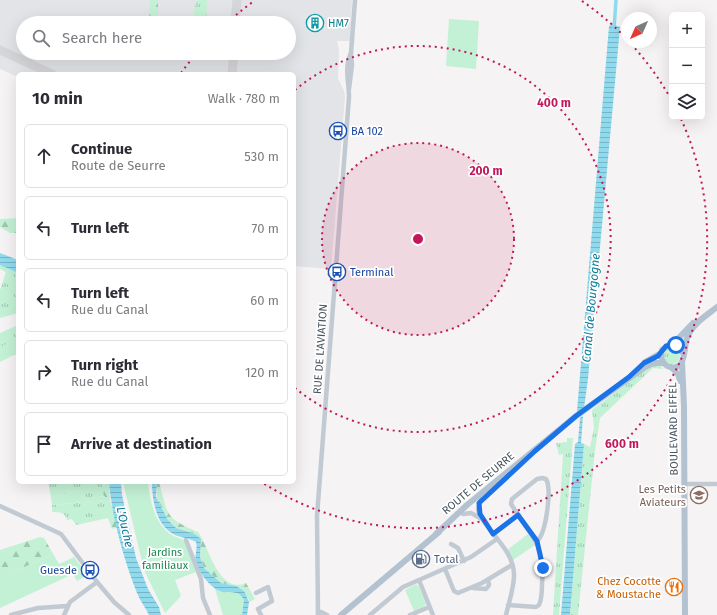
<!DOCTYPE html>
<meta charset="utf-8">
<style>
:root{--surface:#fff;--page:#f2f2f3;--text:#2b2b33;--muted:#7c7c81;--line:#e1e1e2}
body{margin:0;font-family:"Fira Sans",sans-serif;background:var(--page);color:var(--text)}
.controls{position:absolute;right:12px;top:12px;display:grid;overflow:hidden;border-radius:6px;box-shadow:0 4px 16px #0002}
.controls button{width:36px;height:36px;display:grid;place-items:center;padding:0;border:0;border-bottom:1px solid var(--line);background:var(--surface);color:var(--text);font:20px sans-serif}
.compass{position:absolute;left:621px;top:12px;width:36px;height:36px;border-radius:50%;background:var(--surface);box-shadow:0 4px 16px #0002;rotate:225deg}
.stop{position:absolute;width:12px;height:12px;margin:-9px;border:3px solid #1a73e8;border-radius:50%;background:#fff}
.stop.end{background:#1a73e8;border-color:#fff;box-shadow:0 1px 4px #0008}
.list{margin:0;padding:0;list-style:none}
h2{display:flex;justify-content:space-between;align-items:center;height:52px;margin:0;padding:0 16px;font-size:17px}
h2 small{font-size:13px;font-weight:400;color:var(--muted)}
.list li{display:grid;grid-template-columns:26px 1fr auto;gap:12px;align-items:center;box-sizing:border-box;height:64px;margin:0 8px 8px;padding:0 8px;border:1px solid var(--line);border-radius:6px}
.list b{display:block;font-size:15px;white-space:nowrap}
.list p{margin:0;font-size:13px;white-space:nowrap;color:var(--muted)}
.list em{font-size:13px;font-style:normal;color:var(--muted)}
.icon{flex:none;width:22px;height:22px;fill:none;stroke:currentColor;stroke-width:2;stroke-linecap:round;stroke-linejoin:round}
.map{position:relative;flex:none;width:717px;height:615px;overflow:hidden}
.search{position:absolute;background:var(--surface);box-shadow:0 4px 16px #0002;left:16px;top:16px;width:280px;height:44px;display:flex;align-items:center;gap:10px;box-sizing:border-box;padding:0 14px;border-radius:22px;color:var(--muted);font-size:15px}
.panel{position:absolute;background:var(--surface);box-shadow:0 4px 16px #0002;left:16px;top:72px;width:280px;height:412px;border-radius:6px}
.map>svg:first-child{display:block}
</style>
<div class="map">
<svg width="717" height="615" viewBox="0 0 717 615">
<defs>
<pattern id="grass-tufts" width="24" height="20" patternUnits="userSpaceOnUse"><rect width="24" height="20" fill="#c3f1d5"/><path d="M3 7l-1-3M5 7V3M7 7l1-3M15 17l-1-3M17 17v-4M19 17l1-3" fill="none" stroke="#a0c6b0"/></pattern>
<pattern id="forest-firs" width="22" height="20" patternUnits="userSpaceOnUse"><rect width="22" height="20" fill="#c3f1d5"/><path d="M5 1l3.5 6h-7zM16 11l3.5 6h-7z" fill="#a0c6b0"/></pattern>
<pattern id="water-rules" width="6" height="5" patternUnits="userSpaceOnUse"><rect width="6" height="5" fill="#90daee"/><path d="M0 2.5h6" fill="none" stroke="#78b4c4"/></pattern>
</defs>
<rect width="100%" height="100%" fill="#f5f3f3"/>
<!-- airport -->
<path fill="#e2e4e7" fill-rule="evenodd" d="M0,0H352L350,41H337L339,50L338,78L344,91L345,97L331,269L294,266V74H18V77L0,69ZM23,23H289V53H23Z"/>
<!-- grass -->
<g fill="url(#grass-tufts)">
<path d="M199,0H207L206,23H193L195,3Z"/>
<path d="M0,265L18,273V313L0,318V290L6,272L0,269Z"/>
<path d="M18,325V353L0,362V333Z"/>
<circle cx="672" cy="356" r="8"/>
<path d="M660,365L663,369L653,368L600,418L595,450L578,615H570L584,444L590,447L594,428L592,410L647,368L651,366Z"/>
<path d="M567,438H573L559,615H553L563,454L559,455L556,443L567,442Z"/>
<path d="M48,482H102L105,496L83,499L81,490L51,497Z"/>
<path d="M105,500L108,518L76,525L72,519L67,520C65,512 59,512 52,512V505Z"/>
</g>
<!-- forest -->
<g fill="url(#forest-firs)">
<path d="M150,0H158V23H149Z"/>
<path d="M18,218V233H10L0,227V219Z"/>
<path d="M102,482H109L110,500L118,527L112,529L106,513Z"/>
<path d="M157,482H159C168,514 164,518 198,532C209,546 218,595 246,583L255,599L249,602L248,598L234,586L221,583L204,568L200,557L201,539L195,534L176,528L168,520L157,499Z"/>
<path d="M40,537L44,538L52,552L47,557L0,578V550Z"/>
</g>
<!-- green -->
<g fill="#c3f1d5">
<path d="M449,19L479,21L476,69L446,66Z"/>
<path d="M18,339V350L6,356L2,346Z"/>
<path d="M123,482H148C150,500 154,522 170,534C174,537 180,538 185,541L196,572L175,580L181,596L165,613L144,570Z"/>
<path d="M81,490L83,499L105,496V500L52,505L51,497Z"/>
<path d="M528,534L535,545L513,560L507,550Z"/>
<path d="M52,552L59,564L74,557L88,575L77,581L73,574L0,608V578L47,557Z"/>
<path d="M416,584L419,587L426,604L423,607L414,611L405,590Z"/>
<path d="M214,586C223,593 242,590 244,599C245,603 242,611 242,615H223Z"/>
</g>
<!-- water -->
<g fill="url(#water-rules)">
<path d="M612,24L620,27L588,379L584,408L579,411H577L609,26Z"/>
<path d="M0,253L18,260V273L0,265Z"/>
<path d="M583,416L581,443L584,444L570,615H561L575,444L578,442L580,418Z"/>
<path d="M109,482H121L122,495L136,558L148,589L159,607L161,615H149C146,608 140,601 137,593C124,560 112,518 109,482Z"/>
<path d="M152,482H157L156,497L168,520L176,528L195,534L201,539L200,557L204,568L221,583L236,586L244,591L249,602L247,615H242L244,600C239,590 232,593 223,592C212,590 199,573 196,563C194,556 198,549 196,542C190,538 182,538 175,535C156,526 152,500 152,482Z"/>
</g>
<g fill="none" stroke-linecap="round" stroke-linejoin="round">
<!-- canal -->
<path stroke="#90daee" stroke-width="3.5" d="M614,29L616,0"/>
<!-- taxiway -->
<g stroke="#d5d6d8" stroke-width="9">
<path d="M235,23L237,0"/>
<path d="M0,50L52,74"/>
<path d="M232,74L234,53"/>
</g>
<!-- minor -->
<g stroke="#c1cad2" stroke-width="4.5">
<path d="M351,53L355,0"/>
<path d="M684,484H717"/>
<path d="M481,499L478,509L479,514C490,534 514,551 514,575C514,588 509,602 506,615"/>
<path d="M0,506L61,534L97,582L114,602L129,615"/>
<path d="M463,514L471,513L480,518"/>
<path d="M518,515L511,504L512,499L537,479L542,478L546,479C552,489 546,534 537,541"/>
<path d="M493,534L518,515C536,540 545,552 542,584C542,591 542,599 539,605L536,607L508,605"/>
<path d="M186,540L201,579L203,598L210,615"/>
<path d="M451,544L458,548L464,561"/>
<path d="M445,569L454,591L458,593L482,583L512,565"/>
<path d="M473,588L486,589L489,585L488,580"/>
<path d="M256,593L268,587L272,601L258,609L261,615"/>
<path d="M11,615L38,608L67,606"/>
<path d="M64,615L70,602L97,582"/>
<path d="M318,615L317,516L349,97C349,82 344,68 351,53L352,65L349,89"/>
<path d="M318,615L321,612L327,615"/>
<path d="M370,615L403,587L419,580"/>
<path d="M410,615L429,607"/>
<path d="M433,615L419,580L471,557L497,539"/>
</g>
<!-- major -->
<g stroke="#b3c2d1" stroke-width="6">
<path d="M672,345L693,323"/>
<path d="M683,353L679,347L669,345L662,350C658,361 669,373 680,365C686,359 684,343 688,335C694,323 707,315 717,307"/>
<path d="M645,362L661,353"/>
<path d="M682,362L684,406L685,615"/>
<path d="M671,367L678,374L680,381"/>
<path d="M436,534L467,505L576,416L645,367L653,363H663"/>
<path d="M341,615L439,532"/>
</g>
</g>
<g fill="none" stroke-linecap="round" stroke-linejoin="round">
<!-- route -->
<path stroke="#1a73e8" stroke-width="5" d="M543,568L537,541L518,515L493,534L480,514L479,503L535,451L576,416L629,377L644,363L658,356L666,346L676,345"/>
</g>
<!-- distance rings -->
<circle cx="418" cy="239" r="96" fill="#c2185b" fill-opacity=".12"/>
<g fill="none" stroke="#c2185b" stroke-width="2" stroke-dasharray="2 4">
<circle cx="418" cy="239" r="96"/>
<path d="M295 90A193 193 0 1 1 295 388"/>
<path d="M181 73A289 289 0 0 1 197 53M227 23A289 289 0 0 1 254 1M582 1A289 289 0 0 1 626 38M631 44A289 289 0 0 1 672 101M681 119A289 289 0 0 1 263 483"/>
</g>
<!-- icons -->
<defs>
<symbol id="building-ring" viewBox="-11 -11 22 22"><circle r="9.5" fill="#fff" stroke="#0f9aa8" stroke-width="1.5"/><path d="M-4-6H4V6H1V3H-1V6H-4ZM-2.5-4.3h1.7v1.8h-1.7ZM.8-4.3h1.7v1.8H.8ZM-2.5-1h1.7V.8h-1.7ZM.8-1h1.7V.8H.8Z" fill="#0f9aa8"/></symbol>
<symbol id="bus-ring" viewBox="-11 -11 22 22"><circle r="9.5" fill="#fff" stroke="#1a4fb4" stroke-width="1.5"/><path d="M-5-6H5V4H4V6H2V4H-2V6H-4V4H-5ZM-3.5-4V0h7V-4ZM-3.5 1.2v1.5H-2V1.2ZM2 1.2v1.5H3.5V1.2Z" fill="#1a4fb4"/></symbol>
<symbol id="school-ring" viewBox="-11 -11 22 22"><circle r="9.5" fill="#fff" stroke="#8d6e63" stroke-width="1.5"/><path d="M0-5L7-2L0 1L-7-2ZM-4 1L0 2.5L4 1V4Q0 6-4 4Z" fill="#8d6e63"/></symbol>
<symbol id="fuel-ring" viewBox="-11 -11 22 22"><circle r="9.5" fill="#fff" stroke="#5c6f8a" stroke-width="1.5"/><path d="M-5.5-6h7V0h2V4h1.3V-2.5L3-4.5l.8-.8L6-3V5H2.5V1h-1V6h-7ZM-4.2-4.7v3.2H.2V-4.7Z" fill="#5c6f8a"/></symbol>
<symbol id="restaurant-ring" viewBox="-11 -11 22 22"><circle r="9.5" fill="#fff" stroke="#e8710a" stroke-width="1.5"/><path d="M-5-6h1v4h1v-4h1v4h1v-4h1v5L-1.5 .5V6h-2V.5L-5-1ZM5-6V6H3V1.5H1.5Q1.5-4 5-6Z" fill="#e8710a"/></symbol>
</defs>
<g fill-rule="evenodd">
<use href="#building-ring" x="305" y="13" width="20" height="20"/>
<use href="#bus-ring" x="328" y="121" width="20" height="20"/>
<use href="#bus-ring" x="327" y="262" width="20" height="20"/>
<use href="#school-ring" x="689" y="485" width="20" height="20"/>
<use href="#fuel-ring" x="411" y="549" width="20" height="20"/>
<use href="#bus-ring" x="80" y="560" width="20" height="20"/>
<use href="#restaurant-ring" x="664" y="577" width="20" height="20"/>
</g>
<g text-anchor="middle" stroke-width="3.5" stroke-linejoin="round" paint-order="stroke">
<!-- culture labels -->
<g font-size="11" fill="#0d838f" stroke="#fff" text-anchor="start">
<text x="328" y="27">HM7</text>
</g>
<!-- transit labels -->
<g font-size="11" fill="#164399" stroke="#fff" text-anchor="start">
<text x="351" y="135">BA 102</text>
<text x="350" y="276">Terminal</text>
<text x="77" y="574" text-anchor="end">Guesde</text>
</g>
<!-- street labels -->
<g font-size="11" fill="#4a5661" stroke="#fff">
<text transform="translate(320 349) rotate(-86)" y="4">RUE DE L'AVIATION</text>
<text transform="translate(673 429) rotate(-91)" y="4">BOULEVARD EIFFEL</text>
<text transform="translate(478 483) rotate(-40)" y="4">ROUTE DE SEURRE</text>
</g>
<!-- education labels -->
<g font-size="11" fill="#785e54" stroke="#fff" text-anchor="end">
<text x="686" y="493">Les Petits<tspan x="686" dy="13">Aviateurs</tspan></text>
</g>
<!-- park labels -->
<g font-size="11" fill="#17864f" stroke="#fff">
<text x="165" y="556">Jardins<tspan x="165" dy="13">familiaux</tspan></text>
</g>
<!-- service labels -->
<g font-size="11" fill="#4e5e75" stroke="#fff" text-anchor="start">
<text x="434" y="563">Total</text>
</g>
<!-- food labels -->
<g font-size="11" fill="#c56008" stroke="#fff" text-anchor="end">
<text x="661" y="585">Chez Cocotte<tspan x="661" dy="13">&amp; Moustache</tspan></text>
</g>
<!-- water labels -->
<g font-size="12" font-style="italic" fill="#0c7c9b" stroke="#fff">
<text transform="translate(591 308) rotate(-85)" y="4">Canal de Bourgogne</text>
<text transform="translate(125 527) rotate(77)" y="4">L'Ouche</text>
</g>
</g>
<circle cx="418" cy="239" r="6" fill="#c2185b" stroke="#fff" stroke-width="2"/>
<g font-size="12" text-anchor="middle" font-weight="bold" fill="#c2185b" stroke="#fff" stroke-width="3.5" stroke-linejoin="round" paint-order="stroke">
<text x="554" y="107">400 m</text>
<text x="486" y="175">200 m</text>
<text x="622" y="448">600 m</text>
</g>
</svg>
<div class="controls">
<button>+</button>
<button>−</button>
<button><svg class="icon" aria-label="layers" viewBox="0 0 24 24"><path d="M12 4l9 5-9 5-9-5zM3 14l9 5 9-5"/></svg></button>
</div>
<svg class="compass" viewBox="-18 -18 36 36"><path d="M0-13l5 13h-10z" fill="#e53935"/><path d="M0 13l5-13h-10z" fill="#7c7c81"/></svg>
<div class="stop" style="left:676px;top:345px"></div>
<div class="stop end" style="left:543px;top:568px"></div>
<div class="search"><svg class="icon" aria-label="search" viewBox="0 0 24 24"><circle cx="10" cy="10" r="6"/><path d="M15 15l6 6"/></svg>Search here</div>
<section class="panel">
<h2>10 min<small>Walk · 780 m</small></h2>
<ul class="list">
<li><svg class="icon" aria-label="ahead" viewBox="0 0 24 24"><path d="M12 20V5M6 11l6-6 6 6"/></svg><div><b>Continue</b><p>Route de Seurre</p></div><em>530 m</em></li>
<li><svg class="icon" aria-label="left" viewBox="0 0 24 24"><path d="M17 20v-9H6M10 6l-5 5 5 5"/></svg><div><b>Turn left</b></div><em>70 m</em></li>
<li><svg class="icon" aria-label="left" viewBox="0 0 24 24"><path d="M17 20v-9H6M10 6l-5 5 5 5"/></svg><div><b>Turn left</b><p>Rue du Canal</p></div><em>60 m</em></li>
<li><svg class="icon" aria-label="right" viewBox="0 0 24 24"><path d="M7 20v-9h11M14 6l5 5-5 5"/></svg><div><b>Turn right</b><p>Rue du Canal</p></div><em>120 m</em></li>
<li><svg class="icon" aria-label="arrive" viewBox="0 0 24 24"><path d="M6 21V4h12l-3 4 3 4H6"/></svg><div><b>Arrive at destination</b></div></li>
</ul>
</section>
</div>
